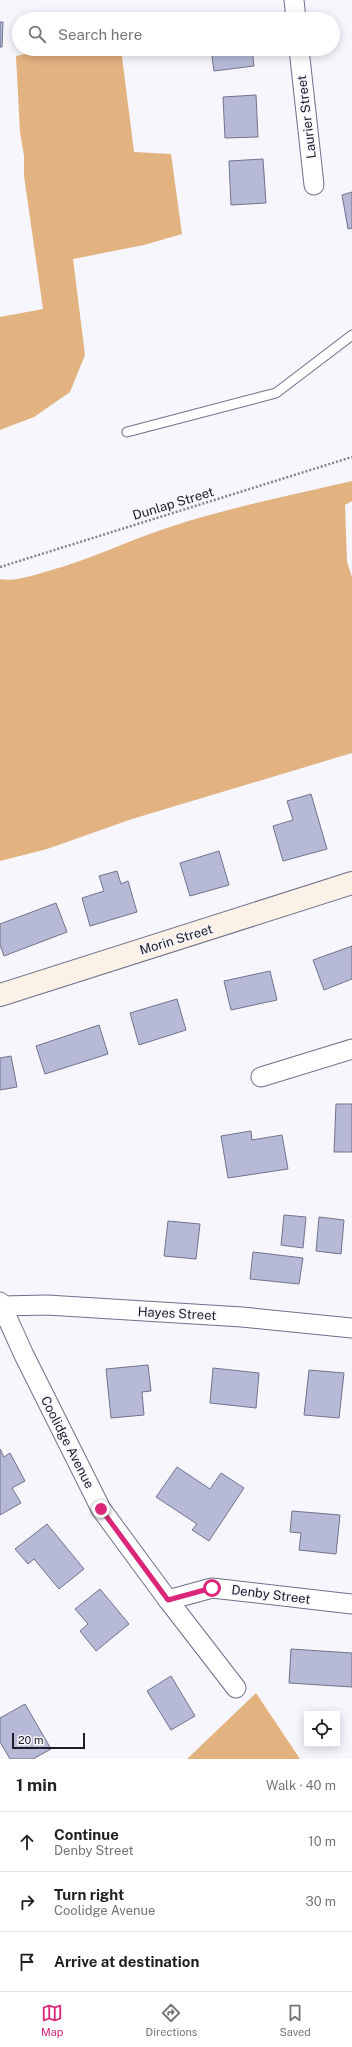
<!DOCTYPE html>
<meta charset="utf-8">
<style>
:root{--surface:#fff;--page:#f2f2f2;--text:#202124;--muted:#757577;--line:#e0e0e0;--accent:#db2777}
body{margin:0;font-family:"Public Sans",sans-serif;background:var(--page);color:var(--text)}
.controls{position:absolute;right:12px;bottom:12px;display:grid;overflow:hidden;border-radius:0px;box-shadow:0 2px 10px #0003}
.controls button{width:36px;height:36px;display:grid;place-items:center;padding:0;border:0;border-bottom:1px solid var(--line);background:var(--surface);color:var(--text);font:20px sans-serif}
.scale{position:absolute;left:12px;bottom:10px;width:73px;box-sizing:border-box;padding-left:4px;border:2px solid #1d1e28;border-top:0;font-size:11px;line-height:14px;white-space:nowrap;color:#1d1e28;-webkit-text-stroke:3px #f6f6fc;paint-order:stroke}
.stop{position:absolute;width:12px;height:12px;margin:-9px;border:3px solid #db2777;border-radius:50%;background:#fff}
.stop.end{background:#db2777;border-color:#fff;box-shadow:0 1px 4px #0008}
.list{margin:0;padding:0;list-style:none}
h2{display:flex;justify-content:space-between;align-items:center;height:52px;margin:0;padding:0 16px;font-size:17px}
h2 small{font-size:13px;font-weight:400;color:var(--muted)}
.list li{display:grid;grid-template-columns:26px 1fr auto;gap:12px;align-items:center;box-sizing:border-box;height:60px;padding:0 16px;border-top:1px solid var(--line)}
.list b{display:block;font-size:15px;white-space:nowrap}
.list p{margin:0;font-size:13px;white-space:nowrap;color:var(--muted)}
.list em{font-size:13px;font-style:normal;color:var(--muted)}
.icon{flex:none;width:22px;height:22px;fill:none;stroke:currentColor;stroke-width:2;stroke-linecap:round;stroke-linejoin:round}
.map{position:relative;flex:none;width:352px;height:1759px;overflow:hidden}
.search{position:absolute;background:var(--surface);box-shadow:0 2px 10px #0003;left:12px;right:12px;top:12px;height:44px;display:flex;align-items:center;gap:10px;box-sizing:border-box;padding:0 14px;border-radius:22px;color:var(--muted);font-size:15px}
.sheet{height:232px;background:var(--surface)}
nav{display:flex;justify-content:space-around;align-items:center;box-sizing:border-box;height:56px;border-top:1px solid var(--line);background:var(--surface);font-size:11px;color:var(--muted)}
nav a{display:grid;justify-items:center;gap:2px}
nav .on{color:var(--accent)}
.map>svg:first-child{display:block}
</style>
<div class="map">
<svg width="352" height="1759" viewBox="0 0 352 1759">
<rect width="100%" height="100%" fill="#f6f6fc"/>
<!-- forest -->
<g fill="#e2b281">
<path d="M48,49H121L134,152L171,154L182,234L144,245L73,259L85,355L70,392L34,417L0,430V317L43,309L24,176V156L20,132L16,56Z"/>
<path d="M352,481V501L345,505L347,562L352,577V753L132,819L47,849L0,861V579C16,583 46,571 62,567C100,555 135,538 173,526C231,507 292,495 352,481Z"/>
<path d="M256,1693L300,1759H187Z"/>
</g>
<!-- building -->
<g fill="#b7bad6" stroke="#71738d">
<path d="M0,22H3L2,47H0Z"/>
<path d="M211,49H252L254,66L214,71Z"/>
<path d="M256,95L258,137L225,138L223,97Z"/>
<path d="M263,159L266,203L231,205L229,161Z"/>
<path d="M352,192V228L348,229L342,195Z"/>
<path d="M311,794L327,849L283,861L273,826L293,820L287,801Z"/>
<path d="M219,851L229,885L190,896L180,863Z"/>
<path d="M117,871L121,884L128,881L137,912L90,926L82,898L104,891L99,876Z"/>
<path d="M56,903L67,932L4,956L0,945V924Z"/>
<path d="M352,946V979L324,990L313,960Z"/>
<path d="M270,971L277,1000L231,1010L224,981Z"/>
<path d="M177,999L186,1030L139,1045L130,1013Z"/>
<path d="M99,1025L108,1054L45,1074L36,1046Z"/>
<path d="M11,1056L17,1087L0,1090V1058Z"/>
<path d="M336,1104H352V1152H334Z"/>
<path d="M251,1131L252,1140L282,1135L288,1169L228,1178L221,1136Z"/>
<path d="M284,1215L306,1217L303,1248L281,1245Z"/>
<path d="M319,1217L344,1220L341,1254L316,1251Z"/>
<path d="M168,1221L200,1224L196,1259L164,1256Z"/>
<path d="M253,1252L303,1258L299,1284L250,1279Z"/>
<path d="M148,1365L151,1391L142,1392L144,1415L111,1418L106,1369Z"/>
<path d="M213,1368L259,1373L256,1408L210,1403Z"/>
<path d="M309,1370L344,1373L339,1418L304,1415Z"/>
<path d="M0,1449L4,1457L10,1453L25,1481L12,1488L21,1503L0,1515Z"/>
<path d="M177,1467L210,1489L221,1473L244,1488L209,1541L192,1530L197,1524L156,1497Z"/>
<path d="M292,1511L340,1515L336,1554L299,1550L301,1533L290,1532Z"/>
<path d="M47,1524L84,1569L59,1589L34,1559L28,1564L15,1549Z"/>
<path d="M100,1589L129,1624L96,1651L80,1631L88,1624L75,1609Z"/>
<path d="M291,1649L352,1653V1687L289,1683Z"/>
<path d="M171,1676L195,1716L171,1730L147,1691Z"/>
<path d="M25,1704L51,1749L33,1759H10L0,1742V1718Z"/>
</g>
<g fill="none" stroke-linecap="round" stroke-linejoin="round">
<defs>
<path id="lane" d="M127,432L276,393L352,335"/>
<g id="street">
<path d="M294,0L296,19"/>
<path d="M299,49L314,185"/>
<path d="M261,1077L352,1049"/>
<path d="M0,1302L24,1355L101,1509L168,1600L236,1688"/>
<path d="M1,1306L47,1305L242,1317L352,1328"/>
<path d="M168,1600L212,1588L352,1604"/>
</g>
<path id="secondary" d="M0,995L352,883"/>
</defs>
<!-- lane casing -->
<use href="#lane" stroke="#6e708a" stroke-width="11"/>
<!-- street casing -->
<use href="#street" stroke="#6e708a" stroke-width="21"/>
<!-- secondary casing -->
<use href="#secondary" stroke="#6e708a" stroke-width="24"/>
<!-- path -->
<path stroke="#82838b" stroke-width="2.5" stroke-dasharray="2 2" stroke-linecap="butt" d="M0,567L352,457"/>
<!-- lane -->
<use href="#lane" stroke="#fff" stroke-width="9"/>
<!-- street -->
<use href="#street" stroke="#fff" stroke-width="19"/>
<!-- secondary -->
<use href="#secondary" stroke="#fbf1e6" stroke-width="22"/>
</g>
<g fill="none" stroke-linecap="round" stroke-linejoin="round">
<!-- route -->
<path stroke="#db2777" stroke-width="5" d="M101,1509L168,1600L212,1588"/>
</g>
<g text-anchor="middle" stroke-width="3" stroke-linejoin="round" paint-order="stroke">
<!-- street labels -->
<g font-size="13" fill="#1d1e28" stroke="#f6f6fc">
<text transform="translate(306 117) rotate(-97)" y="5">Laurier Street</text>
<text transform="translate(173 503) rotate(-17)" y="5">Dunlap Street</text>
<text transform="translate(176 939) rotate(-17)" y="5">Morin Street</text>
<text transform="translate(177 1313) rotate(3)" y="5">Hayes Street</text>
<text transform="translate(68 1442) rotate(63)" y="5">Coolidge Avenue</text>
<text transform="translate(271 1594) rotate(7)" y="5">Denby Street</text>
</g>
</g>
</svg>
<div class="controls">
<button><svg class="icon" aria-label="locate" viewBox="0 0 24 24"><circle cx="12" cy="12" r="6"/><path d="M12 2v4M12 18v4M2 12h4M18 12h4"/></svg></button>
</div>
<div class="scale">20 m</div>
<div class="stop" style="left:212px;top:1588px"></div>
<div class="stop end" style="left:101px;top:1509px"></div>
<div class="search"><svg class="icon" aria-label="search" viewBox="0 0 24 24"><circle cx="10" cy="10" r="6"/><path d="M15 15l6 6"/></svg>Search here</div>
</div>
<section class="sheet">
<h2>1 min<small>Walk · 40 m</small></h2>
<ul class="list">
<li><svg class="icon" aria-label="ahead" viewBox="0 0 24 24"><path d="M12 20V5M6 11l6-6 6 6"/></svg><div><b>Continue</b><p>Denby Street</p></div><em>10 m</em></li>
<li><svg class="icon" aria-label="right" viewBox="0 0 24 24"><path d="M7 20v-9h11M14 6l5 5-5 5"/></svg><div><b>Turn right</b><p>Coolidge Avenue</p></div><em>30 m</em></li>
<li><svg class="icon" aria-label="arrive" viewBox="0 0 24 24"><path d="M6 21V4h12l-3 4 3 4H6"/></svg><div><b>Arrive at destination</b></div></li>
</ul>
</section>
<nav>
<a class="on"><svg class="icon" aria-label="map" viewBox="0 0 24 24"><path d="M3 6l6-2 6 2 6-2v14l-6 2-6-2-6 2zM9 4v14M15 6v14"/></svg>Map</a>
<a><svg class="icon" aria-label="directions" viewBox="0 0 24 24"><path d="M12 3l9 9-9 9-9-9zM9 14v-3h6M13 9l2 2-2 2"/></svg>Directions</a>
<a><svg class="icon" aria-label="saved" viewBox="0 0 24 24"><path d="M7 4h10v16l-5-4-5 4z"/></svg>Saved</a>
</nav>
